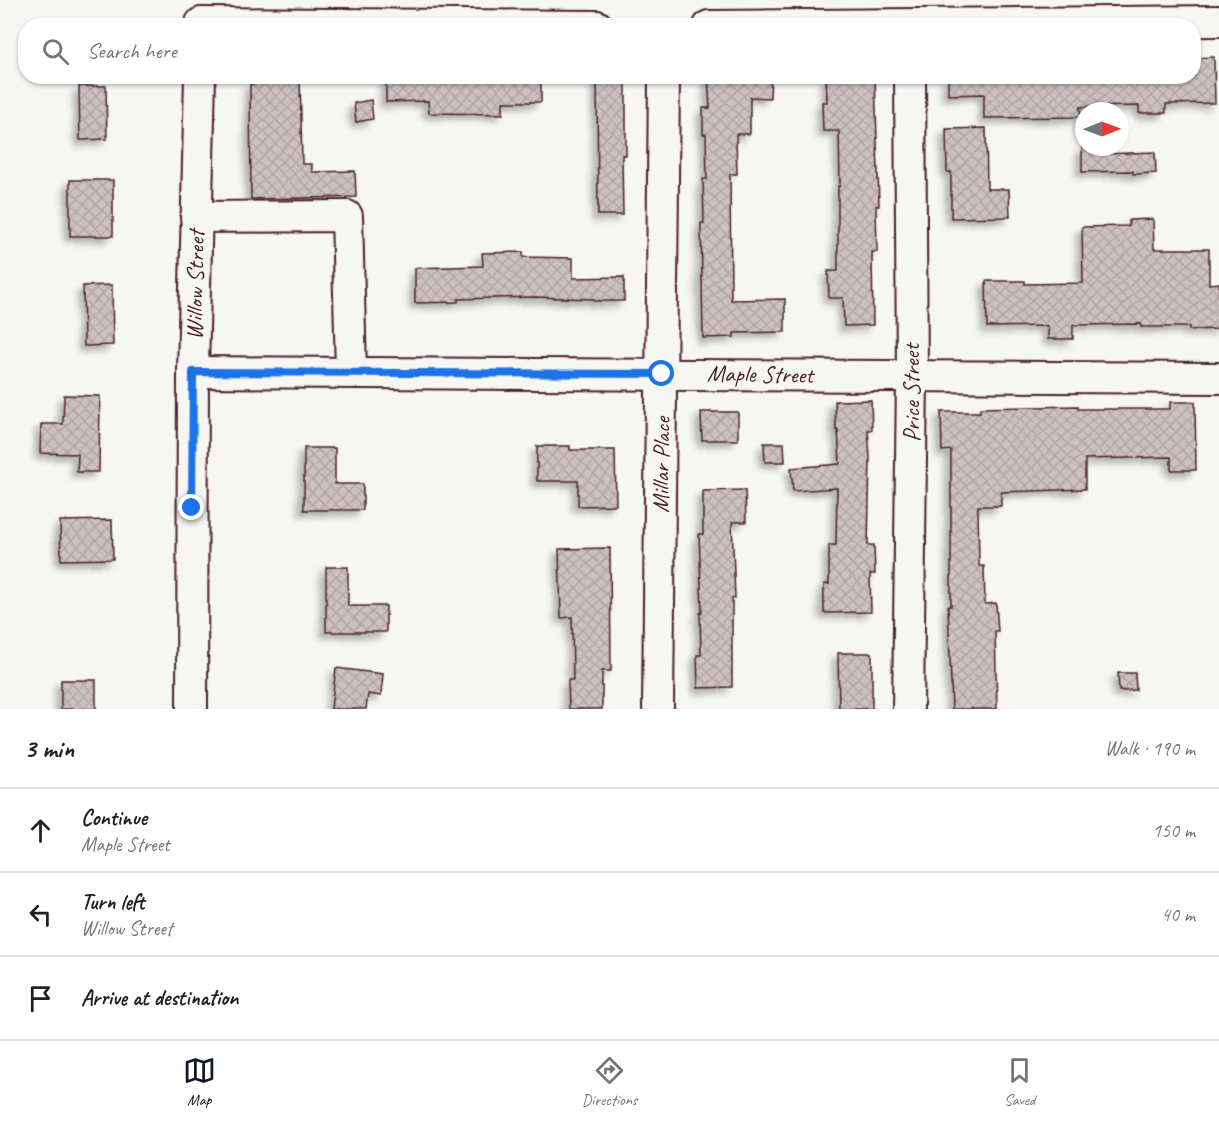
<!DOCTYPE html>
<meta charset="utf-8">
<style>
:root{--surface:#fff;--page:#f6f6f6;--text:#202124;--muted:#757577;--line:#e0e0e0;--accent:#111827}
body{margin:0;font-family:Caveat,sans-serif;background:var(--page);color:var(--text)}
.compass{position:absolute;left:1075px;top:102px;width:54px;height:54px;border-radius:50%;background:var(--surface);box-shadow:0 2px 4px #0004;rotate:89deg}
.stop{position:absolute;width:18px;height:18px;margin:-14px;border:4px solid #1a73e8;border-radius:50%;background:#fff}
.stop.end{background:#1a73e8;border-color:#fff;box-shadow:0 2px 6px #0008}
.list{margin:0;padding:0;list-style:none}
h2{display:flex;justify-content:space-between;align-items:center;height:78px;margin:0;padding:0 24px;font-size:26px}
h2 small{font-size:20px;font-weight:400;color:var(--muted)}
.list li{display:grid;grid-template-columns:39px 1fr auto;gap:18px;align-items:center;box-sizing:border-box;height:84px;padding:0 24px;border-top:2px solid var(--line)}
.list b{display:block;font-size:22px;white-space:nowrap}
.list p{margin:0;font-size:20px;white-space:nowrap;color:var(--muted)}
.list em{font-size:20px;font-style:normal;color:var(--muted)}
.icon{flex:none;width:33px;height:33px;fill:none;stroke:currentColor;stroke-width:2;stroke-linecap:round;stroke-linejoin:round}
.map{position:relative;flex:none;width:1219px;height:709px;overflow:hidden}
.search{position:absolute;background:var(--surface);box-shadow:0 2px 4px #0004;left:18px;right:18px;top:18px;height:66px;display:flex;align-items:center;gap:15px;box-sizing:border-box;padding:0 21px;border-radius:24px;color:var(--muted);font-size:22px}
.sheet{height:330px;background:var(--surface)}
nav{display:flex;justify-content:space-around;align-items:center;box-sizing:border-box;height:84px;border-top:2px solid var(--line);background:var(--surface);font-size:16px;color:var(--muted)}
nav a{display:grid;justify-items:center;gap:3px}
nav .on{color:var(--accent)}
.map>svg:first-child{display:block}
</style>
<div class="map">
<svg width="1219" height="709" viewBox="0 0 1219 709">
<defs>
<pattern id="building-cross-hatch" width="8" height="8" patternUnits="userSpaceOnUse" patternTransform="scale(1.5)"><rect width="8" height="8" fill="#ccc1c0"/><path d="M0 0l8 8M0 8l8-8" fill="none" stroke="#b1a5a5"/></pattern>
<filter id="shadow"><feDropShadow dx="-5.5" dy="5.5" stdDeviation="3" flood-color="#0004"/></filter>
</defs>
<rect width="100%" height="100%" fill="#f6f6f2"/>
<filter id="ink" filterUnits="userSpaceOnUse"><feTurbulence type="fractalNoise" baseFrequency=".0167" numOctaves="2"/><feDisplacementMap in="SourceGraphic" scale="12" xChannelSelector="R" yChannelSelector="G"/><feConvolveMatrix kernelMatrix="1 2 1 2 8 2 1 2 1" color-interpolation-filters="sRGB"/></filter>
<g filter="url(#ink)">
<!-- building -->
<g fill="url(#building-cross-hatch)" stroke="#4a1f2b" stroke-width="1.5" filter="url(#shadow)">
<path d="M1214,57L1215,103L1166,104V113H1139V106L1080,107L1081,117L984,118V94L948,95V76H1194V58Z"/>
<path d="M266,76H300L302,164H312V172L355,171L356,197L251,199L250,84L267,83Z"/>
<path d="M386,76H541V102H503V114L429,113L428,101L386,102Z"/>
<path d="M597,76H626V155H622L623,215H598Z"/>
<path d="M708,76H771L770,98L750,97V134H736L737,174H730L731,300L785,299V332L734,333V337L703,338L701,223H704L703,179H707L706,134H703V108H710Z"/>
<path d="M826,76H875L879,206H876L877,252H872L873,325L844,326L843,298H829L828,271H838V186H840L839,131H823L822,102H827Z"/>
<path d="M79,86H106L107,139L80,140Z"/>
<path d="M371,100L373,119L356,122L354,103Z"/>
<path d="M986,128L987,189H1009L1010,217L951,218V172H947L946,129Z"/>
<path d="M1082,147H1103V154L1155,152L1156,173L1133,174V171L1082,172Z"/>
<rect x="70" y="180" width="43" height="56"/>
<path d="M1153,219L1154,249H1209V284L1219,283V329L1189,330V327H1141V324L1073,325V339H1048V326L987,327L986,281H1025V284L1083,283L1082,227L1129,226V220Z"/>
<path d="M523,252V257L573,258V278L624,277V301H594V299L534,297L458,299V302L415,303V268L483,266L482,253Z"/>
<path d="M112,285L113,345L84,346L83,286Z"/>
<path d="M64,395L100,396L99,472H77L78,454L40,453L41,424H63Z"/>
<path d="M871,400L872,430H868L870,458L868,545H874L875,574H870L871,612L824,613V584H829V545H836L837,488L793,491L791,468L840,464L838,430H836L835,401Z"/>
<path d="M1170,402H1195L1196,470H1171V457L1085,459V489L1001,492V506H978L979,566H984L985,604L996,603L998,631H995L997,709H952L948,606H951V450L942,451L941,412H980V408L1078,406V409H1170Z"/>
<path d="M701,412H738V440H702Z"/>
<path d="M764,443H784L785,462H765Z"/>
<path d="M537,446H570V450H615L616,505L578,506V481H537Z"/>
<path d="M304,448H335V484H363V510H304Z"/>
<path d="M745,490L746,522H732L735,598H732V687L698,688L697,655H701L700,613H702L699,534H703V491Z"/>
<path d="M112,520L113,559L61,560L60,521Z"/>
<path d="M610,548L611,671H602V709H569L568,680H573L572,617L561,618L559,549Z"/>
<path d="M326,567H348V606H386V632H326Z"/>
<path d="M838,653H872V709H839Z"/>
<path d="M336,668L383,674L381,696L368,694L366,709H331Z"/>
<path d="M1118,673H1135L1136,690L1119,691Z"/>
<rect x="61" y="680" width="35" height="29"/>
</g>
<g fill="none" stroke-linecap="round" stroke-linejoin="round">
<defs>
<g id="minor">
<path d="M201,23L597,26"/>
<path d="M709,26L1219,21"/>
<path d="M196,217L347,216L351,372"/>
<path d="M193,372L1219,378"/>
<path d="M192,709L193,372L200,76"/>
<path d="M658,709L664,76"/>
<path d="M908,709L912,376L910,76"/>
</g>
</defs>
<!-- minor casing -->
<use href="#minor" stroke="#4a1f2b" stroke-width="34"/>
<!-- minor -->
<use href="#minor" stroke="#f6f6f2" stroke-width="30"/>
</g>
</g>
<g fill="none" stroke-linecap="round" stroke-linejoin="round" filter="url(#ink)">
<!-- route -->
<path stroke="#1a73e8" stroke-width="8" d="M192,508L193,372L662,374"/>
</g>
<g text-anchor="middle" stroke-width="5" stroke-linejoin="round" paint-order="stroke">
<!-- street labels -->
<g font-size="24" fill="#4a1f2b" stroke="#f6f6f2">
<text transform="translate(195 285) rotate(-89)" y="8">Willow Street</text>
<text transform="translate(760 374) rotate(1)" y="8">Maple Street</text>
<text transform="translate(911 393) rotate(-90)" y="8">Price Street</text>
<text transform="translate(661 465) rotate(-89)" y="8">Millar Place</text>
</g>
</g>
</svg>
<svg class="compass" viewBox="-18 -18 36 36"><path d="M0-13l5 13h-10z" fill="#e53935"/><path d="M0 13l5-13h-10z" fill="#757577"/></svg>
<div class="stop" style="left:662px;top:374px"></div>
<div class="stop end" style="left:192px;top:508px"></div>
<div class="search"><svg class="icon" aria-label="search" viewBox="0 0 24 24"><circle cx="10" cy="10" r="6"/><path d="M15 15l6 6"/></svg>Search here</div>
</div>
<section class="sheet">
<h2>3 min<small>Walk · 190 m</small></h2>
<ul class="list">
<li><svg class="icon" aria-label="ahead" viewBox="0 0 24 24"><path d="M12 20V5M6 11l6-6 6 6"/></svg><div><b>Continue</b><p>Maple Street</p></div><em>150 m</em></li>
<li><svg class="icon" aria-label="left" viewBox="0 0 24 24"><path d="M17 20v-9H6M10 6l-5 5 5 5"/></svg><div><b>Turn left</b><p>Willow Street</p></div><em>40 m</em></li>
<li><svg class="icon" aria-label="arrive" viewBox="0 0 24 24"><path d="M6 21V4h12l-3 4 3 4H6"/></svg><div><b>Arrive at destination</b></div></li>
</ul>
</section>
<nav>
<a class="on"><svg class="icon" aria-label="map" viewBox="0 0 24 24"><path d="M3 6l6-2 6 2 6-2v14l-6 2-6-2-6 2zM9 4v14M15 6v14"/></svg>Map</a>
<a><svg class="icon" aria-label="directions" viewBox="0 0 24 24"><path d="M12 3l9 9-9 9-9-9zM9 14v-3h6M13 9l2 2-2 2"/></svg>Directions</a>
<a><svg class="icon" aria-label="saved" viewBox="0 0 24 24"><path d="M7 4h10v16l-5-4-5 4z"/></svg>Saved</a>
</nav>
